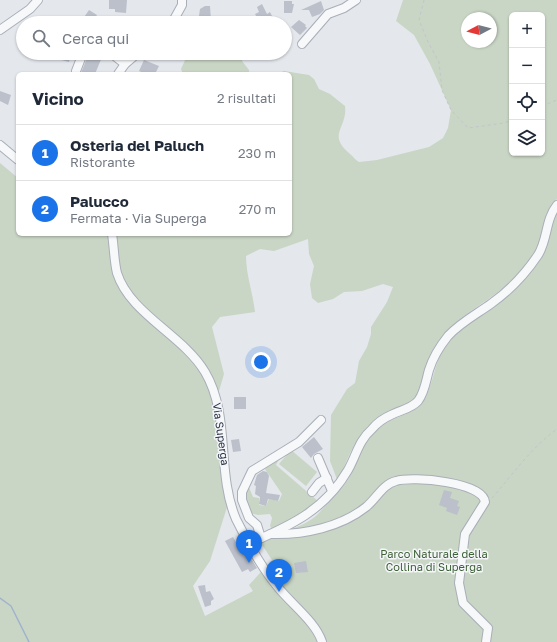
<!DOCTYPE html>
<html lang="it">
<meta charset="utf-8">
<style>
:root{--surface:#fff;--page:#f2f2f3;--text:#1f2937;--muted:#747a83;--line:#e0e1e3;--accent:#1a73e8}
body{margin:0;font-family:"Golos Text",sans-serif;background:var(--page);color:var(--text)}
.controls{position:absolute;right:12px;top:12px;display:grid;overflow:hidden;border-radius:6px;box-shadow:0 1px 3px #0004}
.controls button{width:36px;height:36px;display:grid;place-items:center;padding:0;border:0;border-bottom:1px solid var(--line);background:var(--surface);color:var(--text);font:20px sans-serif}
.compass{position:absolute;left:461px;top:12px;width:36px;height:36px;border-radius:50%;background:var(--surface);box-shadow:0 1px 3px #0004;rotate:263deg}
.you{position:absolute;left:261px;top:362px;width:14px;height:14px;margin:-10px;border:3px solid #fff;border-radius:50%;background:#1a73e8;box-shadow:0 0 0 6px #1a73e833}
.badge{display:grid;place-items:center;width:26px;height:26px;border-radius:50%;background:var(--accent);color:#fff;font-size:13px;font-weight:700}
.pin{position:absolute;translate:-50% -33px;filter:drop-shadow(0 1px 2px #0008)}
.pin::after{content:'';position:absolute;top:21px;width:14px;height:12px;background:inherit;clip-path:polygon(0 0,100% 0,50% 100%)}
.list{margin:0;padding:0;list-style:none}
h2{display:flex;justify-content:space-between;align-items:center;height:52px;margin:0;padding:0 16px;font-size:17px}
h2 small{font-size:13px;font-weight:400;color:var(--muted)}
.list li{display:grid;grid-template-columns:26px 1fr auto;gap:12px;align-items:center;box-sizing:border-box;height:56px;padding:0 16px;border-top:1px solid var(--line)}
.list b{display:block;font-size:15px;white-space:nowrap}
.list p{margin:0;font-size:13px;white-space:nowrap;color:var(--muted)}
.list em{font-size:13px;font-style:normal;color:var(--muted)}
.icon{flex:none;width:22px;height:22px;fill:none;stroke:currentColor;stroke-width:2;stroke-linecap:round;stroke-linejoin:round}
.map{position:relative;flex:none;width:557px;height:642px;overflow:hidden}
.search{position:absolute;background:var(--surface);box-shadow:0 1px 3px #0004;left:16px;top:16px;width:276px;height:44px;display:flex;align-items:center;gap:10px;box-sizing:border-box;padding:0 14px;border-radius:22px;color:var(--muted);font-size:15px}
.panel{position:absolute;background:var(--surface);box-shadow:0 1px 3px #0004;left:16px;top:72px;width:276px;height:164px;border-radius:6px}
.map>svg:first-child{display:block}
</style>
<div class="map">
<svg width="557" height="642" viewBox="0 0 557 642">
<rect width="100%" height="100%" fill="#e4e7ec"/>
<!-- green -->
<g fill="#c9d6c5" fill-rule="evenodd">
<path d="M403,0H557V199C543,212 545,226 539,243C536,252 529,260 523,268C498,299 465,309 441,338C425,357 427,383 414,399C407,407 392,409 382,415C358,429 348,457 338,482L330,461L331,415L347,389L355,383L359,361L367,347L371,334V327L387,302L393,287L383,284L362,291L344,292L333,299L318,303L312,298L310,284L314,266L309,254L308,239L274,251L260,249L246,256C246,275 253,293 255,312L220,317L212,327L224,374L219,391L194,354L132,295L119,272L116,234H290V74H277L284,71L309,75L314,79L319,89L330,94L345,106C348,128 326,134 350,154C354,157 355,160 359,162L377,160L429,147L443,138L448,128L451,110L430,64L414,35L396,21ZM512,15H542V153H512ZM467,18H491V42H467Z"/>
<path d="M205,53H243L242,61L249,70V74H183L181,69L186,58L202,56Z"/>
<path d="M0,163L18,178V234H111L120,285L191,357L213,390L228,504L210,561L193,586L205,616L253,591L249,585L272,560L259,540C277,533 303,528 317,515C323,509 328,502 333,496C339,490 345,485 349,478C357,462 361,445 373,432C387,418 413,415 422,403C436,382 432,360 452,337C464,324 479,317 494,307C512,294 529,276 542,257C550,243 547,225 557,211V642H0Z"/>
<path d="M291,450L317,472L306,486L279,464Z"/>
<path d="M280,457L276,465L319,502L310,511L272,529L270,526L272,518L270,514L258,515L250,513L245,493L248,485L253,497L259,498V505L266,506L269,499L279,501L282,494L265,469L277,458Z"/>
</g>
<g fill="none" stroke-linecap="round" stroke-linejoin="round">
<!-- stream -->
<path stroke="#9fb4cc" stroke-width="1.5" d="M0,598L11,606L29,642"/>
</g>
<!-- building -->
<g fill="#bbc0ca">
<path d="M109,0H127L126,13L115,12V9H109Z"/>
<path d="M284,1H292V4H294L292,13H284Z"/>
<path d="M321,1L324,10L320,14L312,17L309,10H301Z"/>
<path d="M262,4L267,14L270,12L274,20L269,23H260L255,14L259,12L257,7Z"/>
<path d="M205,6H210L211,21L198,23L200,9Z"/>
<path d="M89,10L97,15L91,23H80Z"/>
<path d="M299,20L306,25L305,26L307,28L300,35L291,27Z"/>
<path d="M60,53H71L69,62L58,59Z"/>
<path d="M89,53L102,57L95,74L81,73Z"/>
<path d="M144,60L159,66L155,74L148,72L146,74L139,71Z"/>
<path d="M0,91L11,95L8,105L0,101Z"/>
<rect x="234" y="397" width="12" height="12"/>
<path d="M314,437L323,449L314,454L311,458L302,447Z"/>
<path d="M239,439L241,451L233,452L231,440Z"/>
<path d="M263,471L267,472L269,476L266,493L280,495L278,501L268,499L266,506L259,504L260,497L255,494L256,486L254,485L257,475Z"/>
<path d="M444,490L452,492L450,498L459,501L457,506L460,507L457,515L446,511L447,508L439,505Z"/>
<path d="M233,537L243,554L247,552L257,568L250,572L248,569L242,572L225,541Z"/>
<path d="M306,561L308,572L296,573L294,563Z"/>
<path d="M205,585L206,592L210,591L214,599L211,601V605L205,607L198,586Z"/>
</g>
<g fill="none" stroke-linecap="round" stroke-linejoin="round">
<defs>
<g id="minor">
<path d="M172,23L182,5V0"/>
<path d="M0,30L30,9L38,0"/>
<path d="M302,44L328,14L344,8L356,0"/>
<path d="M111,53L125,64"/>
<path d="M76,71L83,53"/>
<path d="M118,74L125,64L138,53"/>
<path d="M0,145L18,160"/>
<path d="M112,234C114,246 114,261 117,273C130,314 183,335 205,372C231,416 216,472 236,519C247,541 261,567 277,586C290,603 316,622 322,642"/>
<path d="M318,458L332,491"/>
<path d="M312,492L319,483L327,478"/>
<path d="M271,534C304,535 341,527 366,507C376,499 383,484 396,481C413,476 483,482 485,502L465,534L459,583L463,603L488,628L486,642"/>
<path d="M261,538L257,525L249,518L242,500V492L252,471L299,442L321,420"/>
<path d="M250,543C290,526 325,510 348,470C356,456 359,440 372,429C377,423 384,418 391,415C400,410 411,409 418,401C425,392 426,380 429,370C433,357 440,346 448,336C461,322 477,314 492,303C510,290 526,273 538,255C548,239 545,220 557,205"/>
</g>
</defs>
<!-- minor casing -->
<use href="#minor" stroke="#a9aeb7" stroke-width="10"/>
<!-- path -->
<g stroke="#c2c5cb" stroke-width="1" stroke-dasharray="3 3" stroke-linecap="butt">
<path d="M424,0L419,20L428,42L439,62L442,90L451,110L468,128L504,123L512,120"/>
<path d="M542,106L557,100"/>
<path d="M492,498C513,474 530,449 557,429"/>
</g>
<!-- minor -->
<use href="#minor" stroke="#f7f8fa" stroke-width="8"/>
</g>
<g text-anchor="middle" stroke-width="3" stroke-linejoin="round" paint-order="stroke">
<!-- street labels -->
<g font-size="11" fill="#2b3445" stroke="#f4f6f9">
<text transform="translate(221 434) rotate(82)" y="4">Via Superga</text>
</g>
<!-- park labels -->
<g font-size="11" fill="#3f6138" stroke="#f4f6f9">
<text x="434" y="558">Parco Naturale della<tspan x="434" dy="13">Collina di Superga</tspan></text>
</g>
</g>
</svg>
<div class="controls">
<button>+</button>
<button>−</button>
<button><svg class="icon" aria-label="locate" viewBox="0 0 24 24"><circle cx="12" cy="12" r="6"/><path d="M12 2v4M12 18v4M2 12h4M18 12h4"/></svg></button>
<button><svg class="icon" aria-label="layers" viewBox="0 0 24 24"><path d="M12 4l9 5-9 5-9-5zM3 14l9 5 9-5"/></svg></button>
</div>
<svg class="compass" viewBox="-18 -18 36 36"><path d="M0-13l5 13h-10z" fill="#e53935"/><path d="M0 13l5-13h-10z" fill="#747a83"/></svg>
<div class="you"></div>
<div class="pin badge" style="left:249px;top:563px">1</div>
<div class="pin badge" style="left:279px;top:592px">2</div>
<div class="search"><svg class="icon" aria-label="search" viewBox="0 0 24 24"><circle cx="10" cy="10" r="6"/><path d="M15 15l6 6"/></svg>Cerca qui</div>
<section class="panel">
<h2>Vicino<small>2 risultati</small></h2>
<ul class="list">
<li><span class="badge">1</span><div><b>Osteria del Paluch</b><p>Ristorante</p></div><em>230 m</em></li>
<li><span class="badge">2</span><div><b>Palucco</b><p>Fermata · Via Superga</p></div><em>270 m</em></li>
</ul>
</section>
</div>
